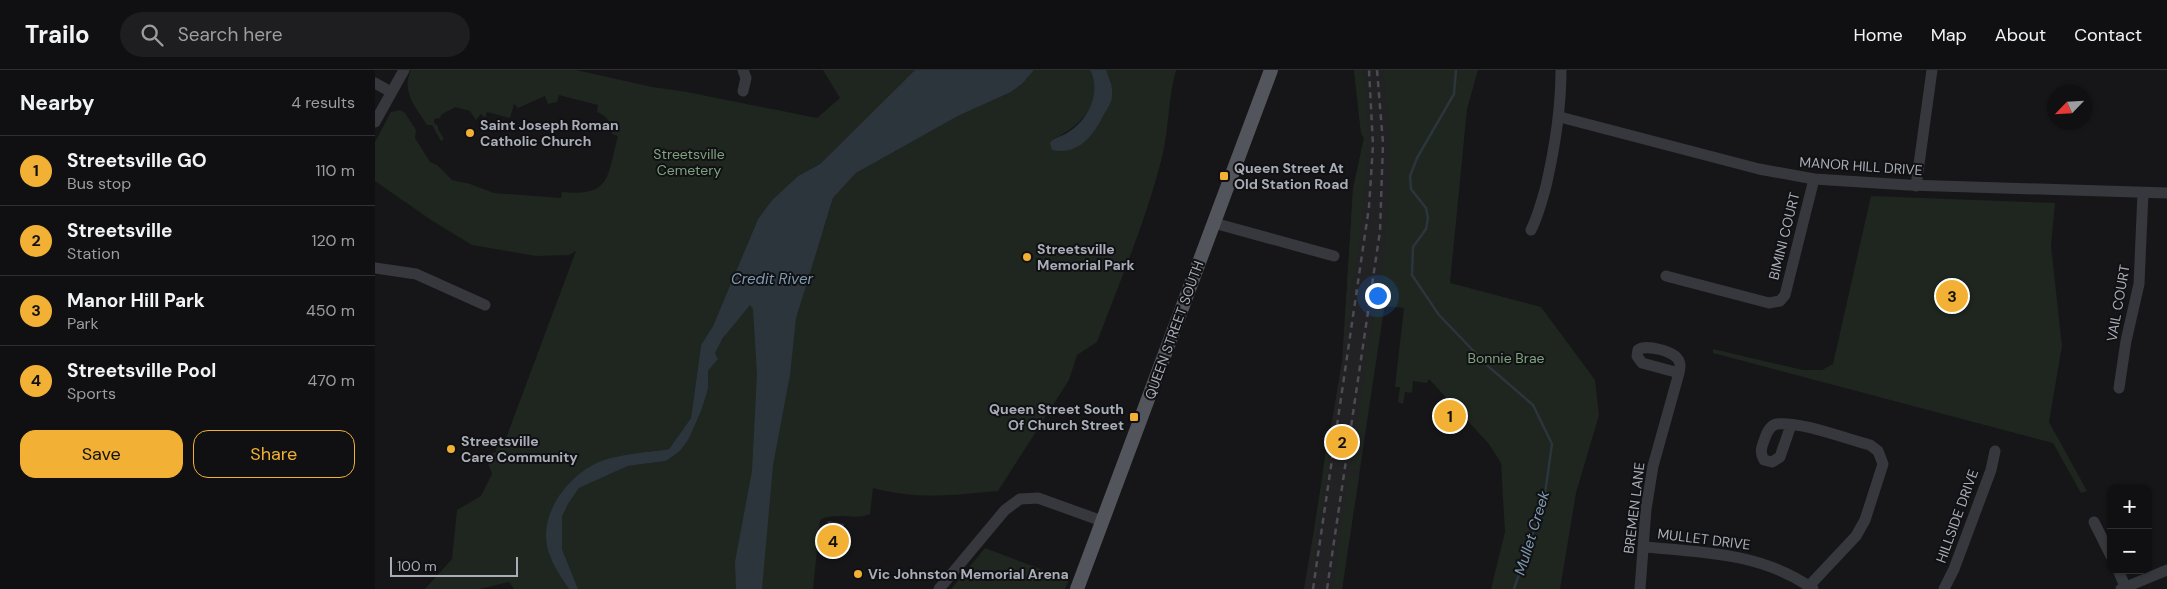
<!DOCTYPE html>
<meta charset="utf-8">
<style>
:root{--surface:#101012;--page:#1e1e20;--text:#f1f3f6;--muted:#9c9d9f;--line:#303032;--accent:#f2b134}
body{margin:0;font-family:"DM Sans",sans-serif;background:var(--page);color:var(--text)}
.controls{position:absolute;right:15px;bottom:15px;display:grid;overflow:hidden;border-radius:10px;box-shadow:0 1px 4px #0004}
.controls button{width:45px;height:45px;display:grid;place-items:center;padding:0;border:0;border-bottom:1px solid var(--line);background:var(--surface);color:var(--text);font:25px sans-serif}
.compass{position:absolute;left:1672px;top:15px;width:45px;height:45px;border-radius:50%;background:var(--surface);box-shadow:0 1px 4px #0004;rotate:245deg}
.scale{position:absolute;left:15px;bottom:12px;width:128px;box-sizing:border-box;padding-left:5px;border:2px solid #a8adb8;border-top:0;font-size:14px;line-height:18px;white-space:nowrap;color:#a8adb8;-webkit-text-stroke:4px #111113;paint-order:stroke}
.you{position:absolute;left:1002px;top:225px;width:18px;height:18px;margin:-12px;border:4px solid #fff;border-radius:50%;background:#1a73e8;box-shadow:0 0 0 8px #1a73e833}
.badge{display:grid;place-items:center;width:32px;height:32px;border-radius:50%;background:var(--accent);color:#111;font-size:16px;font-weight:700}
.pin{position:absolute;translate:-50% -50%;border:2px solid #fff;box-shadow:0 1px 5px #0006}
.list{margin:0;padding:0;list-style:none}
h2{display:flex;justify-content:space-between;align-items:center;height:65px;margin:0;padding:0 20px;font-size:21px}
h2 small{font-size:16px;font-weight:400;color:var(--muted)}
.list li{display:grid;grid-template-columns:32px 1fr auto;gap:15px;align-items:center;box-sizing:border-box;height:70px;padding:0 20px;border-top:1px solid var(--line)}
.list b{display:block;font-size:19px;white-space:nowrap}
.list p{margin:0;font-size:16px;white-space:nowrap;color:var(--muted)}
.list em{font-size:16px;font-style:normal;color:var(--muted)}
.actions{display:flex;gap:10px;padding:15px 20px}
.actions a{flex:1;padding:11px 0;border:1px solid var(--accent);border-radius:15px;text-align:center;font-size:18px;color:var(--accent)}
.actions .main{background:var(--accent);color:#111}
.icon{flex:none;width:28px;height:28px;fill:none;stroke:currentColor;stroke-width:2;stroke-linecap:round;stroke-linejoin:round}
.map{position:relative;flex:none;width:1792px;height:519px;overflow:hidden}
header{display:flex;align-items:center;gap:30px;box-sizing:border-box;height:70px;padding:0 25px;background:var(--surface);border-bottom:1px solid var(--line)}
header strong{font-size:24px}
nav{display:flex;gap:28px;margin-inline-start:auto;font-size:18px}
.search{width:350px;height:45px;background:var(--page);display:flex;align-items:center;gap:12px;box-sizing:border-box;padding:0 18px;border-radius:28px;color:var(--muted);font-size:19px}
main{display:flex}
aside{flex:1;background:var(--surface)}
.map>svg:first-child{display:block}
</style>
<header>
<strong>Trailo</strong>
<div class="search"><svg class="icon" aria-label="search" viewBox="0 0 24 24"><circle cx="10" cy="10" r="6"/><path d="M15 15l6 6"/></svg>Search here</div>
<nav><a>Home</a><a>Map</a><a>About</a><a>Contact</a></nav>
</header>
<main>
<aside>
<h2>Nearby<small>4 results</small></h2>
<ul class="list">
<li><span class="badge">1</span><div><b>Streetsville GO</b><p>Bus stop</p></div><em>110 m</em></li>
<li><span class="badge">2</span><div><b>Streetsville</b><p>Station</p></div><em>120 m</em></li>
<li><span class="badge">3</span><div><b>Manor Hill Park</b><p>Park</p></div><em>450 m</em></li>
<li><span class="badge">4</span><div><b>Streetsville Pool</b><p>Sports</p></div><em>470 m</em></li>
</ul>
<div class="actions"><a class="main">Save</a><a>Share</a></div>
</aside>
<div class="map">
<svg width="1792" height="519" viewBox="0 0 1792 519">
<rect width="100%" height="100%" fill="#161618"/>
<!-- built -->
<path fill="#222225" d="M979,0H1020L1033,80L967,519H929L967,291L978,119L989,68L986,63Z"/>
<!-- green -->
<g fill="#1e261f">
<path d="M36,0H201L277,17L312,22L442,48L465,28L448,0H540L445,94L423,106L397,130L383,149L338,256L326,275L316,348L294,379L234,389L216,396L187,421L174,485L194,519H139L134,512L104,519H50L77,489L82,440L106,426L117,404L110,385L121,382L122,371L131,368L201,181L194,185L161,186L97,175L56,150L0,111V72L16,42L25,40L30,43L41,60L40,68L55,92L62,95L77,110L95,114L119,123L186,128L187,122C237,127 232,106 243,66L237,64C237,53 232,46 222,42L223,35L184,25L182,32L173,34L170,26L143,38L139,34L135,48L112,42L110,48L106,44L101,50L95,41L80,37L66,45L65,48L59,49V53L63,56V59L69,69L66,71L57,55H52C40,36 26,22 36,0Z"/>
<path d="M659,0H715C732,30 704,58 678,69L686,82L736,11L731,0H801C793,28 794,59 787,87C771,151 745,211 722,272L702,285L694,310L623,421C579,425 542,430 498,418L495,444C479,451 460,441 445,450L438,519H203L187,479V447L193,434L204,418L253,396L291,391L305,381L333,319V301L343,289L340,283C349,265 361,250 375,235L378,238L449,158L458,128L481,103L583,46L636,22L647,14Z"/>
<path d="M979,0H988C998,71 989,139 979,209L977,212L972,272H969L978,119L989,68L986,63Z"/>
<path d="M1008,0H1103L1092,39L1075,213L1166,237L1220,310L1224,345L1201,423L1185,519H1116L1130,462L1126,393L1114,374L1054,309L1052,313L1038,311L1037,323L1030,322L1028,334L1023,332L1025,317H1020L1029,238L1009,236L984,401L975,399L1009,184L1015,111L1014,52Z"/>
<path d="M1496,126L1680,133L1676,176L1687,276L1674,352L1712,421L1706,423L1678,373L1338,283V279L1428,300H1447L1458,294Z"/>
<path d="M951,380L955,384L938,489H935Z"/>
<path d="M974,404L984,406L967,519H958Z"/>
<path d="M610,478L694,510L690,519H576Z"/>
</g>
<!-- water -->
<g fill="#2c353c">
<path d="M540,0H659L647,14L636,22L583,46L481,103L458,128L421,248L415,305L398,395L387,519H361L360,492L377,401L382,304L378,239L375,235L348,268L340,283L343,289L333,301V319L326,341L313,370L305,381L291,391L253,396L204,418L193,434L187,447V479L203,519H194C187,508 179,497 175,486C161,452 186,413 216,396C236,384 271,383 294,379L316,348L326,275L338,256L383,149L397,130L423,106L445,94Z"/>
<path d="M715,0H731C735,9 738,17 737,26C737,32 732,39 729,44C719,65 703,86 677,80L675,73C679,67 686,67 692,63C713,51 727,22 715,0Z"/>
<path d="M453,451L469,454L464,483L466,485L446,482L448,480Z"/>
</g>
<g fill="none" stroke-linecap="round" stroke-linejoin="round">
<!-- stream -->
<path stroke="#2c353c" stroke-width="2.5" d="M1081,0L1079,24L1042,88L1035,106L1036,119L1051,138L1053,148L1051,159L1038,177L1037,205L1064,245L1114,297L1158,335L1177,374L1169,431L1139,519"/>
<!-- minor -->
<g stroke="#37383d" stroke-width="11">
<path d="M0,13L16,22"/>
<path d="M368,21L371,8L368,0"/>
<path d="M1185,47L1384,99L1439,109L1533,115L1792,123"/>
<path d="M0,52L29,0"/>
<path d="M1541,116L1557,0"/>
<path d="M839,153L959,186"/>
<path d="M1156,160C1163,146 1167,131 1171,116C1180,77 1186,40 1186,0"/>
<path d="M0,198L41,204L110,235"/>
<path d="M1291,206L1394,233L1405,231L1410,225L1439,109"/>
<path d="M1744,318L1751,271L1764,214L1768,123"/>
<path d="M1416,355L1405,387L1397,392L1389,390C1384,382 1387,376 1390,368C1392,362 1395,355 1402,354C1425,351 1471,369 1495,375L1503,381L1508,394L1490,450L1481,466L1434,516"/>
<path d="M1719,452L1736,486"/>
<path d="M1269,477C1328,482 1388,483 1438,519"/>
<path d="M1743,500L1750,516"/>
<path d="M564,519L630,440L645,429L663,428L727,451"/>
<path d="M1265,519L1271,439L1278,396L1304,303C1305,299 1306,295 1304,291C1300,281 1271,274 1263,280L1262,286L1267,293L1304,303"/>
<path d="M1569,519L1579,499L1616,400L1620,381"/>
<path d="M1746,519L1792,500"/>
</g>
<!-- major -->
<path stroke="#53555c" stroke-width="14" d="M702,519L896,0"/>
<!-- rail -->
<g stroke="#4a4c52" stroke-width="2.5" stroke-dasharray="6 5" stroke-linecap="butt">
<path d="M938,519L994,137L998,75L994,0"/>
<path d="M952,519L1005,161L1008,73L1002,0"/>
</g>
</g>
<!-- markers -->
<g fill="#f2b134" stroke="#111113" stroke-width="2">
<circle cx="95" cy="63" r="5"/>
<rect x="844" y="101" width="10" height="10" rx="2.5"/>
<circle cx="652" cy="187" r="5"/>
<rect x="754" y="342" width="10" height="10" rx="2.5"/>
<circle cx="76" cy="379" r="5"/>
<circle cx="483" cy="504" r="5"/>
</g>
<g text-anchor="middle" stroke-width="4" stroke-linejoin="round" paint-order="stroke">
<!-- poi labels -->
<g font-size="14" font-weight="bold" fill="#a8adb8" stroke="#111113" text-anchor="start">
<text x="105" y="60">Saint Joseph Roman<tspan x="105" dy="16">Catholic Church</tspan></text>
<text x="859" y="103">Queen Street At<tspan x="859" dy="16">Old Station Road</tspan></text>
<text x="662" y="184">Streetsville<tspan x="662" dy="16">Memorial Park</tspan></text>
<text x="749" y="344" text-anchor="end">Queen Street South<tspan x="749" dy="16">Of Church Street</tspan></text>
<text x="86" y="376">Streetsville<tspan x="86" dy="16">Care Community</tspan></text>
<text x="493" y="509">Vic Johnston Memorial Arena</text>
</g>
<!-- park labels -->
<g font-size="14" fill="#7fa381" stroke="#111113">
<text x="314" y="89">Streetsville<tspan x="314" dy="16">Cemetery</tspan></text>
<text x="1131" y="293">Bonnie Brae</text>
</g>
<!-- street labels -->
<g font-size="14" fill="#a8adb8" stroke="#111113">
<text transform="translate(1486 96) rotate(4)" y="5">MANOR HILL DRIVE</text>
<text transform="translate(1409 166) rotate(-76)" y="5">BIMINI COURT</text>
<text transform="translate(1743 233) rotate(-80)" y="5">VAIL COURT</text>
<text transform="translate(799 260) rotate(-70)" y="5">QUEEN STREET SOUTH</text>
<text transform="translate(1259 438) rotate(-83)" y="5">BREMEN LANE</text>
<text transform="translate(1582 446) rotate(-70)" y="5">HILLSIDE DRIVE</text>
<text transform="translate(1329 469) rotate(7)" y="5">MULLET DRIVE</text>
</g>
<!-- water labels -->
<g font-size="15" font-style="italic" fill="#7f9bb3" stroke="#111113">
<text x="397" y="214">Credit River</text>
<text transform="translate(1157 463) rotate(-73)" y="5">Mullet Creek</text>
</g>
</g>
</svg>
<div class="controls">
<button>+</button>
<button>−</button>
</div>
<svg class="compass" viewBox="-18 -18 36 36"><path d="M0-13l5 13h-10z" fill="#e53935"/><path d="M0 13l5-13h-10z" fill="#9c9d9f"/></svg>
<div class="scale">100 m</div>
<div class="you"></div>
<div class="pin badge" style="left:1075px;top:346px">1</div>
<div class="pin badge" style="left:967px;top:372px">2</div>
<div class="pin badge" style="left:1577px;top:226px">3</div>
<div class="pin badge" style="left:458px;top:471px">4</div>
</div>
</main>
